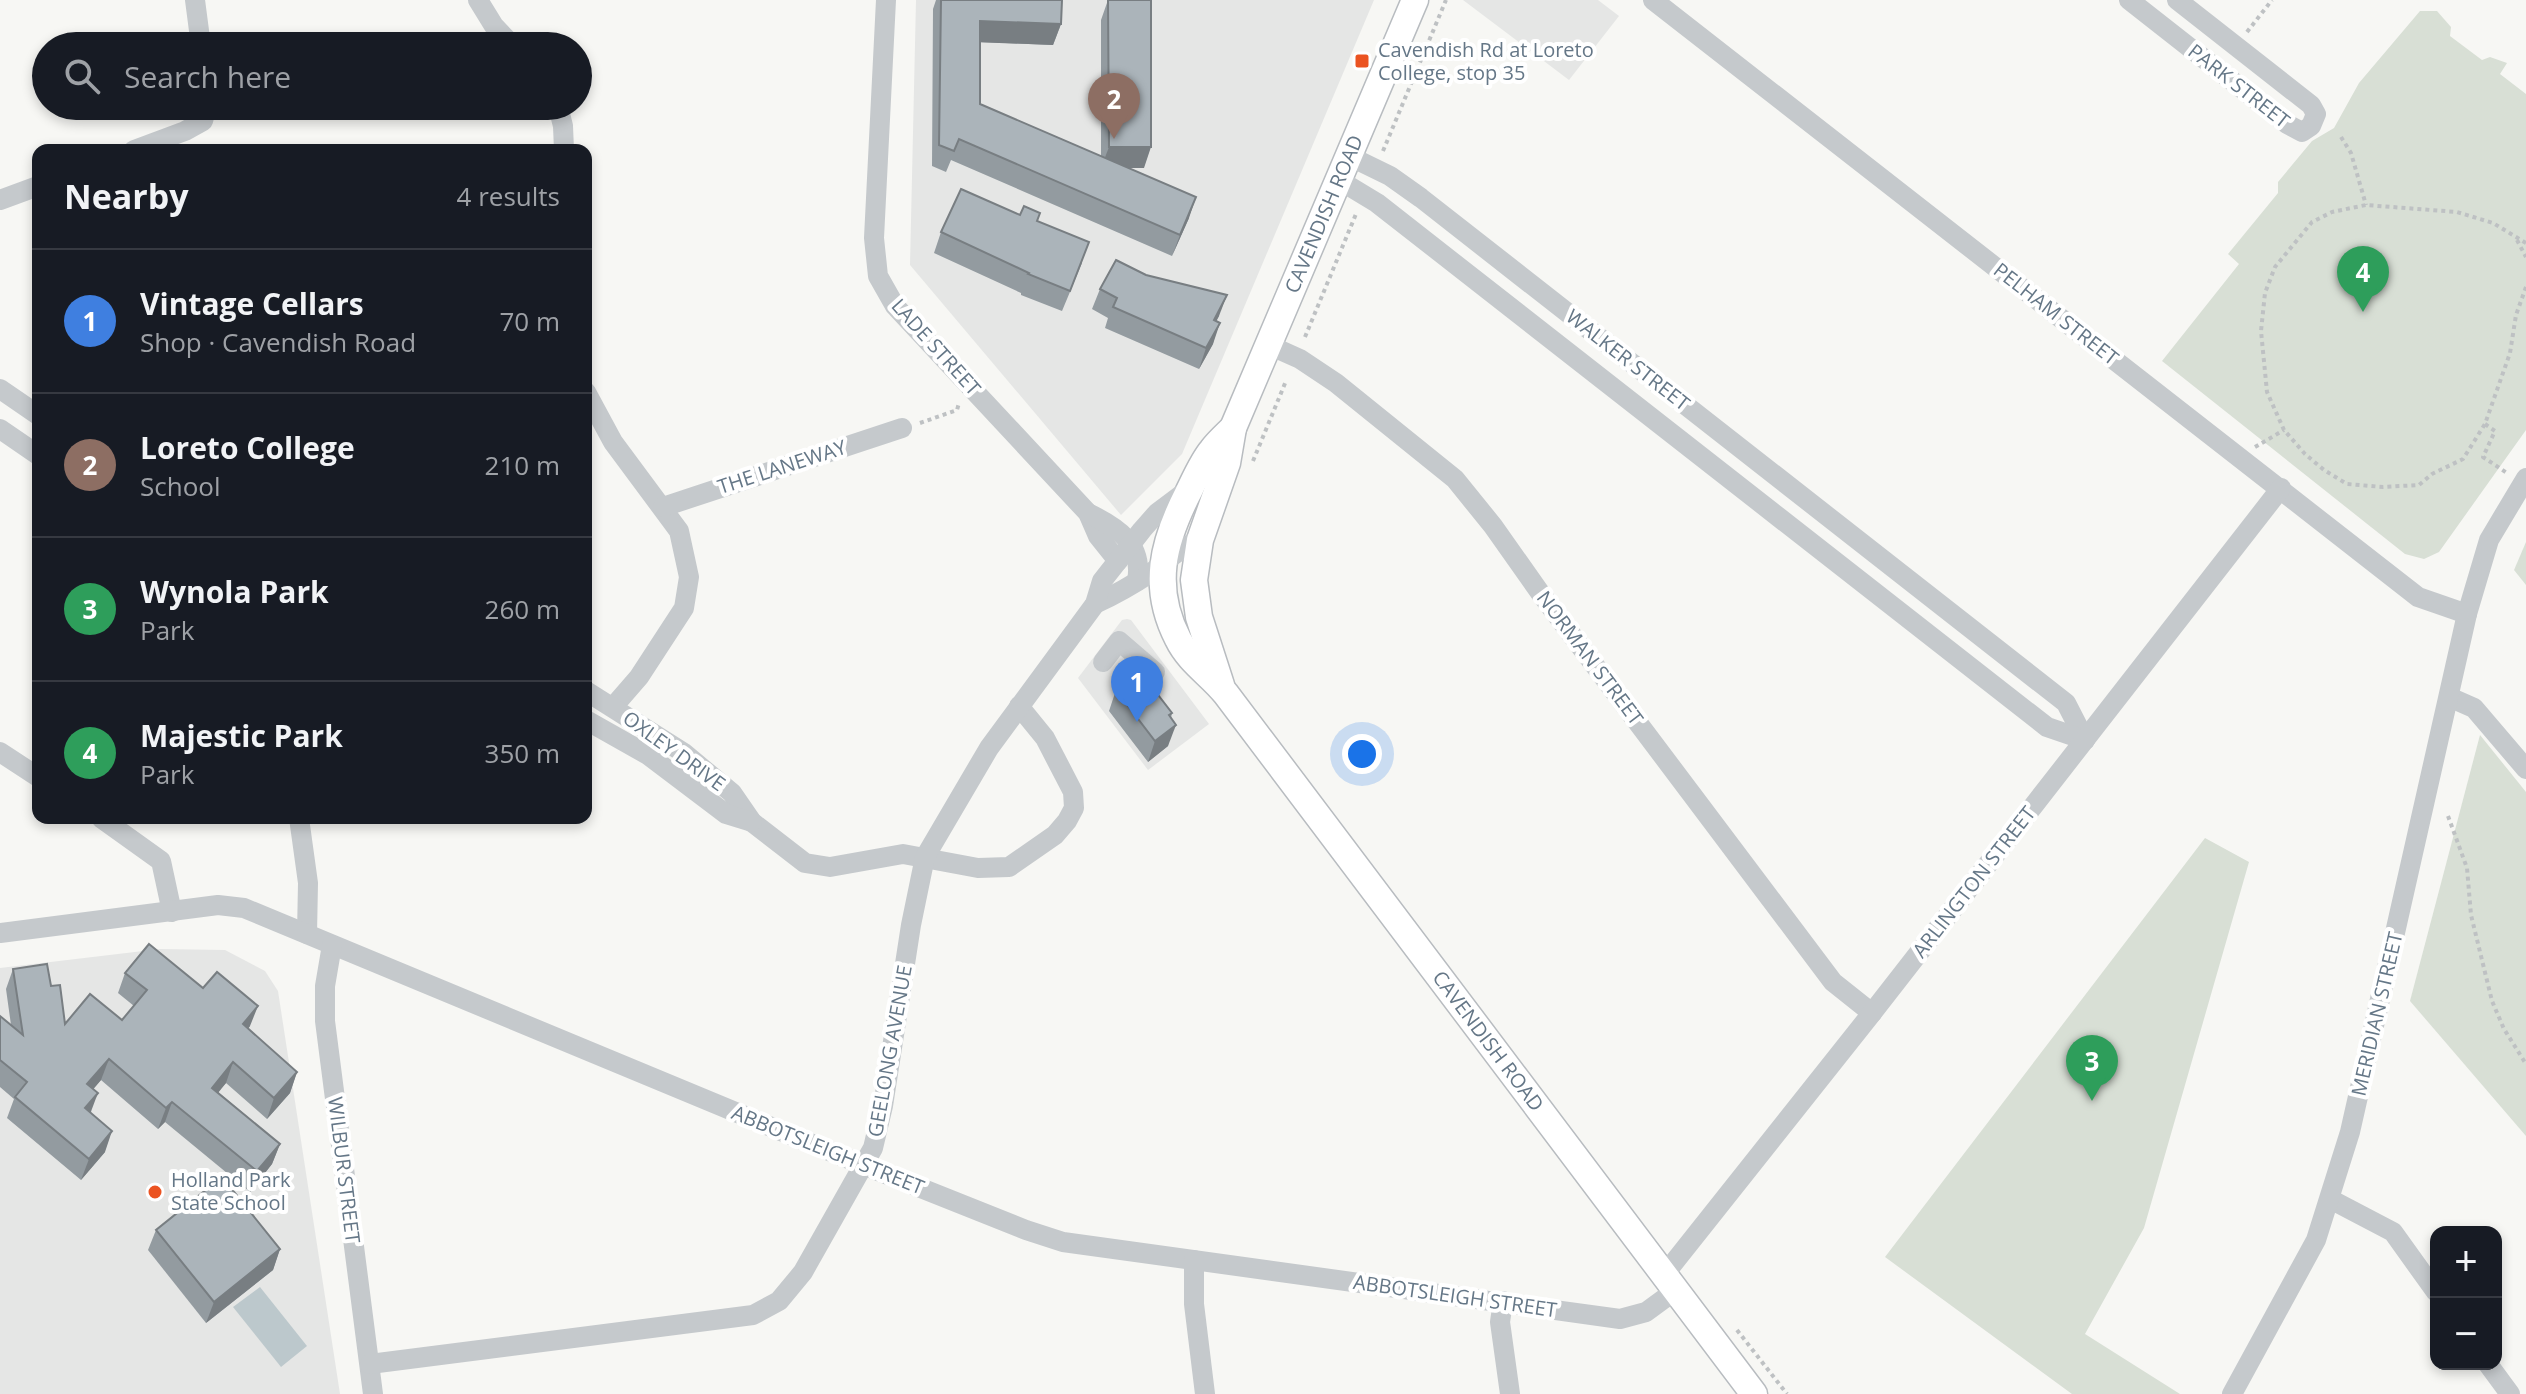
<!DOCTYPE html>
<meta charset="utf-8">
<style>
:root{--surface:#171b24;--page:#20242c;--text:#f1f3f6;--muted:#9ea1a6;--line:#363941;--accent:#0f766e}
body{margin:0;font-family:"Open Sans",sans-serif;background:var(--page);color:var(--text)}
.controls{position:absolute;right:24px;bottom:24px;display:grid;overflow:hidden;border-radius:16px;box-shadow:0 4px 12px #0003}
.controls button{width:72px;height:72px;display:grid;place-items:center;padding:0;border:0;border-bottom:2px solid var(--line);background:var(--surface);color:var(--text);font:40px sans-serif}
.you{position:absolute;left:1362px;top:754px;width:28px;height:28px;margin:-20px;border:6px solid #fff;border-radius:50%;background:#1a73e8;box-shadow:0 0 0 12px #1a73e833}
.badge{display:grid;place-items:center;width:52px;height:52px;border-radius:50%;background:var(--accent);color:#fff;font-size:26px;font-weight:700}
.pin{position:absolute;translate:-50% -66px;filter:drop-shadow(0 2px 4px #0008)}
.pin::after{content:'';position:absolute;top:42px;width:28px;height:24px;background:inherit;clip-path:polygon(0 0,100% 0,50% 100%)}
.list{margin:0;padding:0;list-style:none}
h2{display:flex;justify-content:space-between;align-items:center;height:104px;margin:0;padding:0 32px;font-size:34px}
h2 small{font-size:26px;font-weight:400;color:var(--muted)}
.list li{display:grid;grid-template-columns:52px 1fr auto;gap:24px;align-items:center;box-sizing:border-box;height:144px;padding:0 32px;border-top:2px solid var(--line)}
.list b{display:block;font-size:30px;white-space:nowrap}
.list p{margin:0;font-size:26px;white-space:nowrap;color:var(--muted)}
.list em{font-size:26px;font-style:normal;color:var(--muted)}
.icon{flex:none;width:44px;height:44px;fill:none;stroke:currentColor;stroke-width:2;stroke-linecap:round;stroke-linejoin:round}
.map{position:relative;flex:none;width:2526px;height:1394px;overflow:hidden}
.search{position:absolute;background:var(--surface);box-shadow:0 4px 12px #0003;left:32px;top:32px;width:560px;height:88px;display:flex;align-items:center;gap:20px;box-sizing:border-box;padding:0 28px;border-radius:44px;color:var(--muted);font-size:30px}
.panel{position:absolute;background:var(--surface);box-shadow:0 4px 12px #0003;left:32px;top:144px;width:560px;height:680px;border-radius:16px}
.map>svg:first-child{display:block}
</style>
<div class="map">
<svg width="2526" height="1394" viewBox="0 0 2526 1394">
<rect width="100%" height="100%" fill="#f7f7f4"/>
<!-- built -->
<g fill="#e5e6e5">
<path d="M916,0H1374L1182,454L1121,515L910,265Z"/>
<path d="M1463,0H1598L1619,16L1569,80Z"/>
<path d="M1127,619L1131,620L1209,724L1148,770L1078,678L1122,620Z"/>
<path d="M160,949L225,950L265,971L278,991L340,1394H0V968Z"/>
</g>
<!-- green -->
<g fill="#d8dfd5">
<path d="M2420,11H2437L2451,27L2450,36L2482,60L2490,57L2507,63L2500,74L2526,94V430L2439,552L2424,559L2405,554L2162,361L2239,264L2228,254L2278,193V182L2312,141L2334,128L2359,83Z"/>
<path d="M2526,542V585L2514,570Z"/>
<path d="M2480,735L2526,792V1136L2410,1001Z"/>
<path d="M2205,838L2249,862L2144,1228L2085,1334L2180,1394H2072L1885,1257Z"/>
</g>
<!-- water -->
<path fill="#bcc8cc" d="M260,1287L307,1346L281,1367L233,1307Z"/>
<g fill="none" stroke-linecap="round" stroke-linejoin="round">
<defs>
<g id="major">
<path d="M1233,428C1226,435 1218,442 1212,450C1202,462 1195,479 1188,493C1163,542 1151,587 1178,639C1189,662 1211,675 1226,694L1754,1394"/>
<path d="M1221,685L1199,617L1194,580L1200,540L1227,463L1233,428L1415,0"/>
</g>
</defs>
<!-- major casing -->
<use href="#major" stroke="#b8bcc0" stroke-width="29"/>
<!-- path -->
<g stroke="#bec1c3" stroke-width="4" stroke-dasharray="4 4" stroke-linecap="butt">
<path d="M2247,32L2272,0"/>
<path d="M2341,137L2351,153L2366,205"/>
<path d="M1383,151L1446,0"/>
<path d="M2517,240L2526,257"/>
<path d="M2526,243L2493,223L2457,212L2366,205L2332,212L2312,222L2275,267L2265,293L2261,331L2267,392L2284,430L2305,454L2324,470L2347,484L2383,487L2419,485L2432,474L2463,459L2485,424L2510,353L2516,315L2526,287"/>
<path d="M1305,337L1356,214"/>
<path d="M920,423L957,410L959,403"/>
<path d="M2485,424L2495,431L2483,457L2507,473"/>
<path d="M2255,447L2284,430"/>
<path d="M1253,461L1286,381"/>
<path d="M2448,816L2467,868L2471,915L2492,1001L2504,1029L2526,1064"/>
<path d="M1737,1330L1787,1394"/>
</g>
<!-- minor -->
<g stroke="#c5c9cc" stroke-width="20">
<path d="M195,0L201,46"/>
<path d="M478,0L494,26L513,46"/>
<path d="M886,0L874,238L878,276L895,306L1088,513L1098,536L1118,561"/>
<path d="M1653,0L2418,597L2467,614"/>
<path d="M2129,0L2287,124L2302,132L2311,126L2316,114L2311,105L2177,0"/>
<path d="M558,106L563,126L564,150"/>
<path d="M134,150L185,131L203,121L207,106"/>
<path d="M1349,156L1390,176L1421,198L2066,703L2085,740"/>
<path d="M1339,180L1377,203L2047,727L2085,740"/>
<path d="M0,200L38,186"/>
<path d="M1269,345L1300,359L1336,383L1455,479L1493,526L1541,594L1833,982L1872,1013"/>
<path d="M0,389L38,415"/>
<path d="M586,392L613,442L679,531L689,577L684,608L639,677L613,707"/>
<path d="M0,429L38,455"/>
<path d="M663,507L902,428"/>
<path d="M1088,513C1117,527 1144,544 1137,581"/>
<path d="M1095,604C1115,595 1134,584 1152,572C1168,560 1181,547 1200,540"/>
<path d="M1103,662L1119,641L1155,672"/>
<path d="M586,691L684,753L732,793L752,822L805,863L830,867L903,854L978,868L1009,867L1055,835L1067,821L1074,808L1073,792L1045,738L1019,706"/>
<path d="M2449,697L2474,708L2526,769"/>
<path d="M586,720L648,755L726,814L752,822"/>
<path d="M0,752L38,777"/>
<path d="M101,818L161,861L172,912"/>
<path d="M299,818L308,883L307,934"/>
<path d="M0,933L218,905L244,908L863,1165L1026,1230L1063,1242L1620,1319L1646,1312L1676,1290"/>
<path d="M332,945L325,986V1021L373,1394"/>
<path d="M2330,1199L2393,1232L2436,1292"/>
<path d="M1194,1260V1304L1205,1394"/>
<path d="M1664,1275L1872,1013L2281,488"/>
<path d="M1503,1301L1500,1322L1510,1394"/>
<path d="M370,1364L753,1315L779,1301L803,1272L873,1148L883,1106L911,925L925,857L989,748L1095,604L1102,581L1142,530L1157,513L1189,489"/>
<path d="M2488,1364L2510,1394"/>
<path d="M2232,1394L2316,1240L2350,1132L2467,614L2489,540L2526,478"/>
</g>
<!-- major -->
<use href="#major" stroke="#fff" stroke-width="26"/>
</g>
<!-- wall -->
<g fill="#939ba0">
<path d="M936,0H1062L1061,24L1053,45L980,42V104L1101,156V20L1108,0L1144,168H1128L1189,218L1172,256L951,160L946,172L932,166L933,9Z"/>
<path d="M1020,215L1037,221L1082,263L1062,311L1021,295V293L934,253L941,232Z"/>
<path d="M1100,289L1219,316L1216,321L1213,344L1199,369L1105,328L1108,318L1092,309Z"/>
<path d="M1116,690L1172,713L1171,718L1168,746L1148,762L1109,711Z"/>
<path d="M13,969L51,986L65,1024L122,1020L134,1006L118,993L125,973L250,1026L248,1029L297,1072L290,1093L267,1119L226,1083L218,1092L280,1144L272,1164L250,1192L165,1122L158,1129L101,1080L93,1089L91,1113L105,1152L81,1180L7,1118L14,1099L0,1087V1016L11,1025L6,989Z"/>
<path d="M156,1230L280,1249L273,1270L206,1323L148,1250Z"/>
</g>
<!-- shaded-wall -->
<g fill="#787e82">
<path d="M980,21L1061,24L1053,45L973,42Z"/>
<path d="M1109,147H1151L1144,168H1101Z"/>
<path d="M1196,197L1189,218L1172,256L1180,235Z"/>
<path d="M1227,295L1219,316L1206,341L1214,320Z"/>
<path d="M1220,323L1213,344L1199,369L1206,348Z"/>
<path d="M1176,725L1168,746L1148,762L1155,741Z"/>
<path d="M258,1006L250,1026L235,1045L243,1024Z"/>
<path d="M109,1059L101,1080L80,1105L87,1084Z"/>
<path d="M233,1062L226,1083L205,1109L212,1088Z"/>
<path d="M297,1072L290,1093L267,1119L274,1098Z"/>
<path d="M98,1093L90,1114L85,1108Z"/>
<path d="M172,1102L165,1122L158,1129L166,1108Z"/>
<path d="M112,1131L105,1152L81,1180L89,1159Z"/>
<path d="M280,1144L272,1164L250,1192L257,1171Z"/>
<path d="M280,1249L273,1270L206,1323L214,1302Z"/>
</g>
<!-- building -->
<g fill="#abb4ba" stroke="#787e82" stroke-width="2">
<path d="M941,0H1062L1061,24L980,21V104L1196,197L1180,235L959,139L954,151L939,145Z"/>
<path d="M1108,0H1151V147H1109Z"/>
<path d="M961,189L1020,215L1024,206L1040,213L1037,221L1089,242L1070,291L1028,274L1029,273L941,232Z"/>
<path d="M1116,260L1146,275L1227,295L1214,320L1220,323L1206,348L1113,307L1117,298L1100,289Z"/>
<path d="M1134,677L1145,678L1172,713L1169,715L1176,725L1155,741L1116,690Z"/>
<path d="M149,944L203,988L217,972L258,1006L243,1024L297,1072L274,1098L233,1062L212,1088L280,1144L257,1171L172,1102L166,1108L109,1059L87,1084L98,1093L85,1108L112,1131L89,1159L15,1097L27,1082L0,1060V1016L23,1035L13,969L47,964L51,986L60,985L65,1024L90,994L122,1020L147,990L125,973Z"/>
<path d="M222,1177L280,1249L214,1302L156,1230Z"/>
</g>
<!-- markers -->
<g fill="#eb5321" stroke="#fff" stroke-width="3">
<rect x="1354" y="53" width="16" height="16" rx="4"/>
<circle cx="155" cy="1192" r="8"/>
</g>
<g text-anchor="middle" stroke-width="8" stroke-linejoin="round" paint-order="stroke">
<!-- poi labels -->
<g font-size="20" fill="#657787" stroke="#fff" text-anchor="start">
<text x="1378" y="57">Cavendish Rd at Loreto<tspan x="1378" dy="23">College, stop 35</tspan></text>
<text x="171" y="1187">Holland Park<tspan x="171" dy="23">State School</tspan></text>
</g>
<!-- street labels -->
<g font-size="20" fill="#657787" stroke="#fff">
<text transform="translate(2239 86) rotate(38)" y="7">PARK STREET</text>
<text transform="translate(1324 214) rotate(-67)" y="7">CAVENDISH ROAD</text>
<text transform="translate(2056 314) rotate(38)" y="7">PELHAM STREET</text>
<text transform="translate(936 347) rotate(48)" y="7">LADE STREET</text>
<text transform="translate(1628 360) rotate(38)" y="7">WALKER STREET</text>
<text transform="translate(782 467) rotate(-18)" y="7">THE LANEWAY</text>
<text transform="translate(1590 658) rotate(53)" y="7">NORMAN STREET</text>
<text transform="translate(674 751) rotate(36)" y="7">OXLEY DRIVE</text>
<text transform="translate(1974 882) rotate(-52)" y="7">ARLINGTON STREET</text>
<text transform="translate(2377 1014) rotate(-77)" y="7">MERIDIAN STREET</text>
<text transform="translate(1488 1041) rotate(53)" y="7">CAVENDISH ROAD</text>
<text transform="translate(890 1051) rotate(-80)" y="7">GEELONG AVENUE</text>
<text transform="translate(828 1150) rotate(22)" y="7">ABBOTSLEIGH STREET</text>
<text transform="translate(344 1170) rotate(83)" y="7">WILBUR STREET</text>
<text transform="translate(1455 1296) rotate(8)" y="7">ABBOTSLEIGH STREET</text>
</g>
</g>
</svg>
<div class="controls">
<button>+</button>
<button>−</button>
</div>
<div class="you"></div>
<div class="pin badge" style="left:1137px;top:722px;background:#3f7fe0">1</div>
<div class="pin badge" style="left:1114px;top:139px;background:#8d6e63">2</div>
<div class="pin badge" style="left:2092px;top:1101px;background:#2e9e5b">3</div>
<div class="pin badge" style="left:2363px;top:312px;background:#2e9e5b">4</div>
<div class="search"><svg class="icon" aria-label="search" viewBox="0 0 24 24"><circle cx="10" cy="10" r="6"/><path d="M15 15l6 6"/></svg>Search here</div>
<section class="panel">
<h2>Nearby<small>4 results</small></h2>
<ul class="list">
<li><span class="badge" style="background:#3f7fe0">1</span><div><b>Vintage Cellars</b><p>Shop · Cavendish Road</p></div><em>70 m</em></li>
<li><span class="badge" style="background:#8d6e63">2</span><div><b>Loreto College</b><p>School</p></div><em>210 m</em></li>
<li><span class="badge" style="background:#2e9e5b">3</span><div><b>Wynola Park</b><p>Park</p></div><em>260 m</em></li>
<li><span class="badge" style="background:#2e9e5b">4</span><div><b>Majestic Park</b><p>Park</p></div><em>350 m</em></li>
</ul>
</section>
</div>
